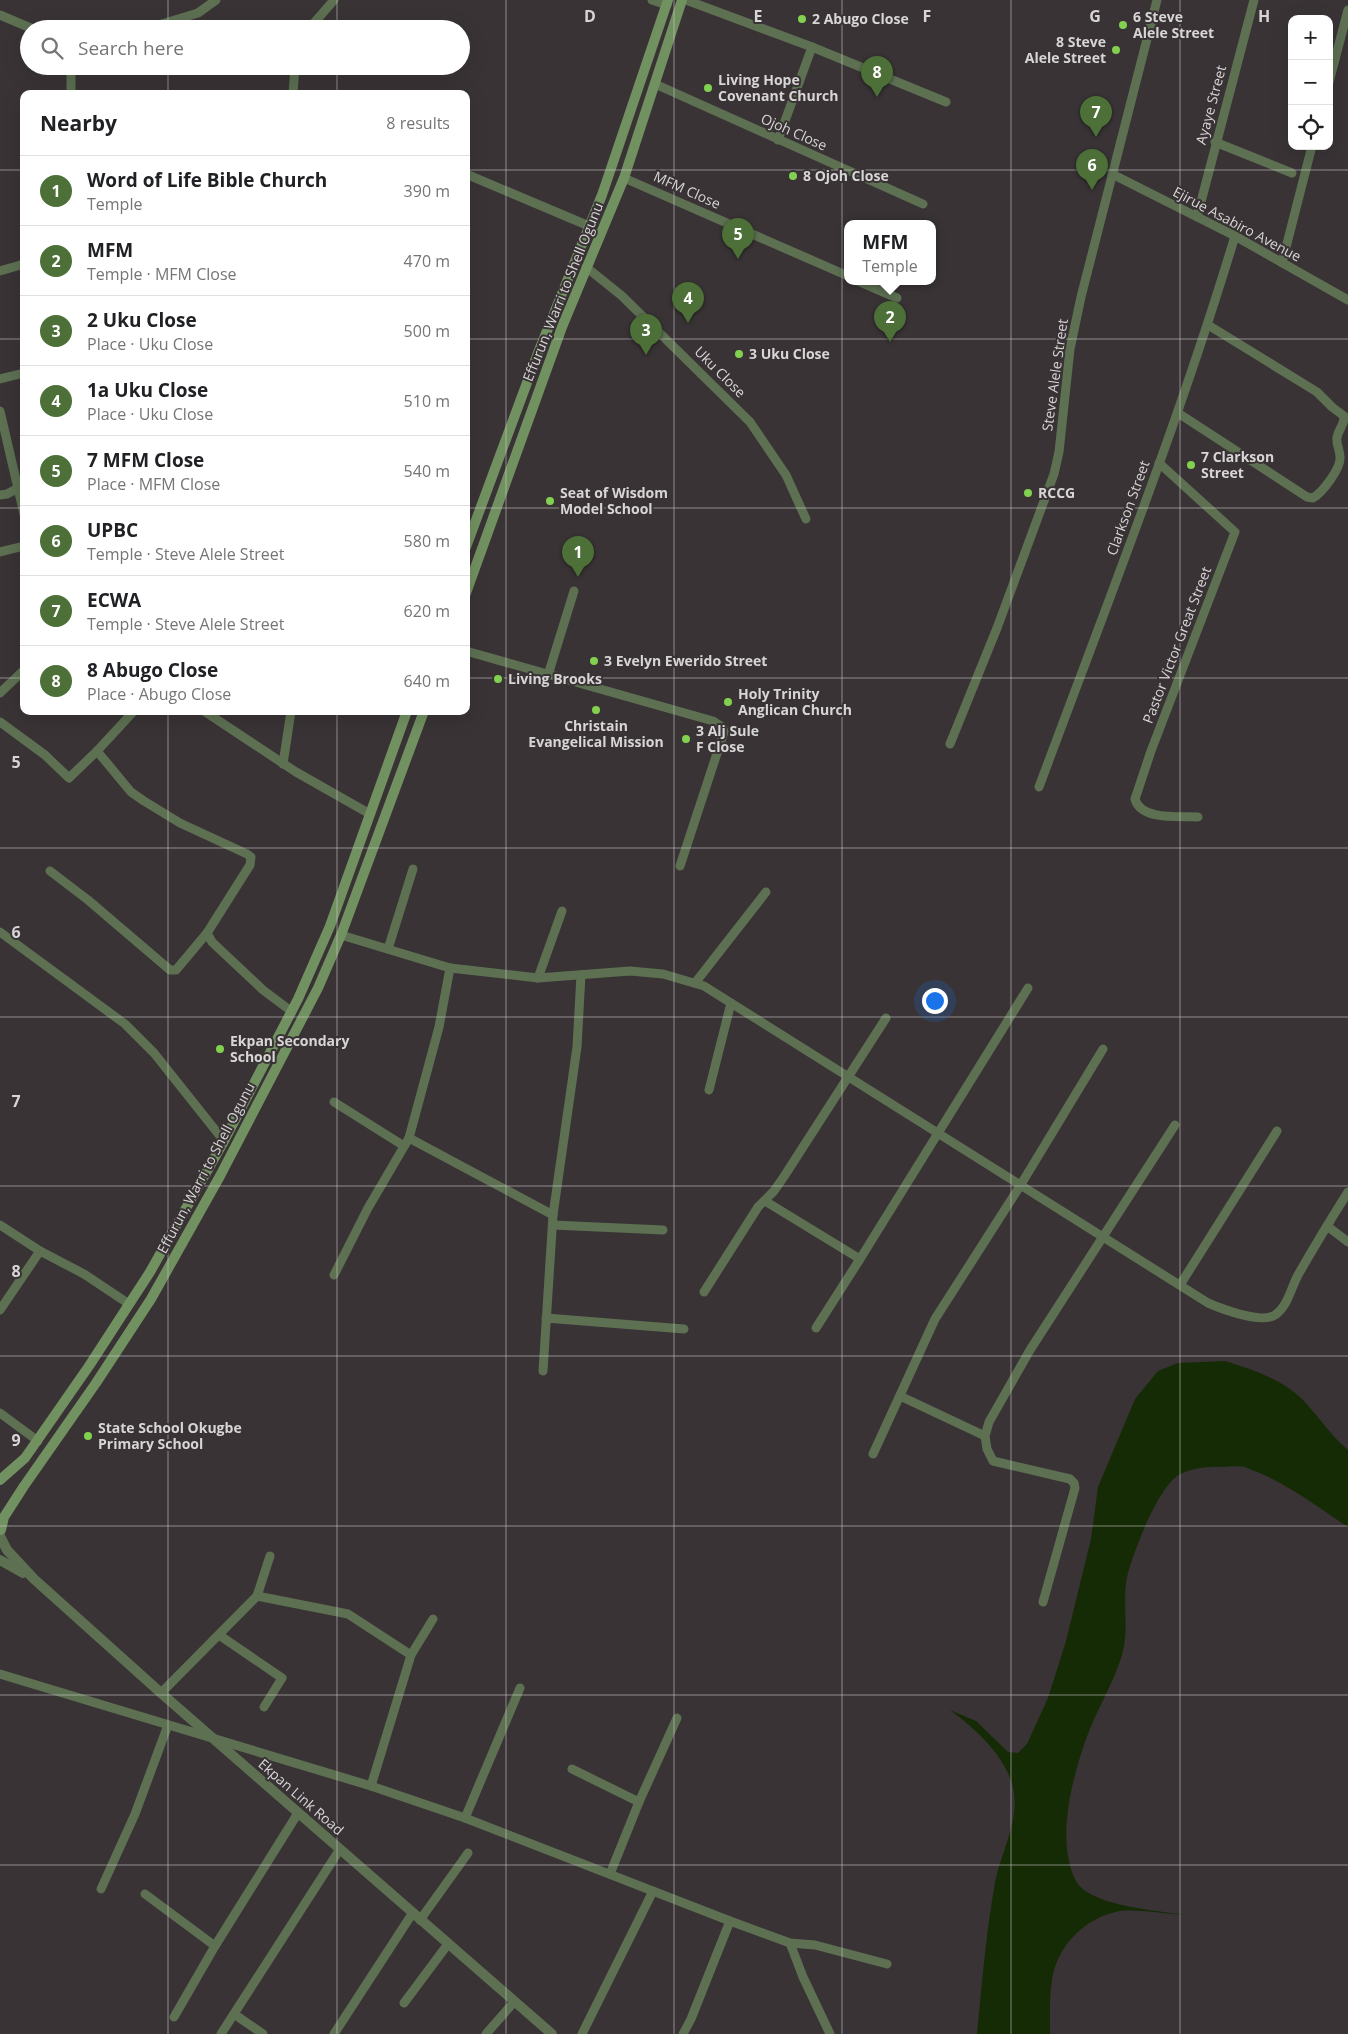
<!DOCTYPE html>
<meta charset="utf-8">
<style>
:root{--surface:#fff;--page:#f2f2f2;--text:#202124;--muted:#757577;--line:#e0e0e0;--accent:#4c7037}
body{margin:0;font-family:"Open Sans",sans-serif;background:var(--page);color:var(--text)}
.controls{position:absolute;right:15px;top:15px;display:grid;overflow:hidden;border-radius:10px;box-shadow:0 5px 20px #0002}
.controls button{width:45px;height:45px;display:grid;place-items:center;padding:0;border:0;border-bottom:1px solid var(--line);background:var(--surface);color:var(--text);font:25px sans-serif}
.you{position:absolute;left:934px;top:1000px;width:18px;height:18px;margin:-12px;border:4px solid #fff;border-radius:50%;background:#1a73e8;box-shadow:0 0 0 8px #1a73e833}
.badge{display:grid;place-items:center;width:32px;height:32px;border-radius:50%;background:var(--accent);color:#fff;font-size:16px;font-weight:700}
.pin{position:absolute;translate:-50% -41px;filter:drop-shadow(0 1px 2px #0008)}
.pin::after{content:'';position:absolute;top:26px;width:18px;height:15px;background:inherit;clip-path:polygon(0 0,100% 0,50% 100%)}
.popup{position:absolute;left:844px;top:220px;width:92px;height:65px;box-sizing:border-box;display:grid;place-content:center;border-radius:10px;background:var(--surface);filter:drop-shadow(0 1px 4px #0005);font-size:16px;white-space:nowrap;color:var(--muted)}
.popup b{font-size:19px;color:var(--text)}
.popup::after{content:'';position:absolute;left:50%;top:100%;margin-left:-10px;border:10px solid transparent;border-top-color:var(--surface)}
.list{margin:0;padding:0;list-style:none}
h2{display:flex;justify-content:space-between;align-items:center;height:65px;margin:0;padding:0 20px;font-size:21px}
h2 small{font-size:16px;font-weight:400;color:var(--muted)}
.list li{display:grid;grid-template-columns:32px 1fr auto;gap:15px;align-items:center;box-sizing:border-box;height:70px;padding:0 20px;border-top:1px solid var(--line)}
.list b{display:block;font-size:19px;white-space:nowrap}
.list p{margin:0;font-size:16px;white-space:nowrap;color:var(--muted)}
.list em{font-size:16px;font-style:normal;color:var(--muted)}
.icon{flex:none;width:28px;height:28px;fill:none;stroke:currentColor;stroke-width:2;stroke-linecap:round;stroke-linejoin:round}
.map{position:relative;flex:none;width:1348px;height:2034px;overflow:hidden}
.search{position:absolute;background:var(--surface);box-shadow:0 5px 20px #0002;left:20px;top:20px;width:450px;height:55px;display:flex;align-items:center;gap:12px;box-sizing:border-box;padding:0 18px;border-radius:28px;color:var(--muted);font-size:19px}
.panel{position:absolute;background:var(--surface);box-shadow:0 5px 20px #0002;left:20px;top:90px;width:450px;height:625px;border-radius:10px}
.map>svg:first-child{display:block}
</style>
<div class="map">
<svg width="1348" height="2034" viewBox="0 0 1348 2034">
<rect width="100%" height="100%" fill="#393335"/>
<!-- water -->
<path fill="#152b05" d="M1225,1361C1253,1370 1283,1379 1304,1401C1319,1417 1331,1436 1348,1450V1527C1316,1506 1284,1481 1247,1468C1240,1465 1229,1467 1221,1467C1209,1466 1187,1469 1177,1476C1157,1491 1135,1548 1128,1573C1121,1599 1130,1628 1122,1655C1113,1685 1095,1712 1085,1742C1071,1782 1056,1842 1076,1881C1089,1906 1160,1911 1186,1915C1167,1914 1138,1909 1120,1911C1086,1917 1057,1945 1052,1980C1049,1998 1050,2016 1050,2034H977C982,1983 986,1933 995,1883C1001,1851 1022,1817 1012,1784C1003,1753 974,1728 950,1710L976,1721L1008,1752L1018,1753L1027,1744L1048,1698L1066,1641L1091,1539L1098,1487L1135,1399L1158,1371L1178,1363Z"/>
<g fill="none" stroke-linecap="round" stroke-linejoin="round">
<!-- minor -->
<g stroke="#5d7052" stroke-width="9">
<path d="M652,0L667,5"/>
<path d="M686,0L812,47L946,102"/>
<path d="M0,15L33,29"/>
<path d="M145,29L198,13L216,0"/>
<path d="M311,29L314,23L334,0"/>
<path d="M71,66V94"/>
<path d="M1329,82L1348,10"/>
<path d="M655,84L923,204"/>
<path d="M293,94L295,66"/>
<path d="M778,140L812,47"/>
<path d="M1215,142L1292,173"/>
<path d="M466,174L589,226"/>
<path d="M1112,174L1235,236L1348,300"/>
<path d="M624,178L848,276"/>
<path d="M1197,217L1254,0"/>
<path d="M1282,263L1312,146"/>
<path d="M586,267L622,296L750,422L786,475L806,519"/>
<path d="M0,271L24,264"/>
<path d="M858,281L897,298"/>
<path d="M0,379L24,373"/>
<path d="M0,411L24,514"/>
<path d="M1178,413L1307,497L1313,498C1323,492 1341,468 1340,457C1340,450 1336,444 1337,438C1338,429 1345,425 1344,416L1332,407L1317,392L1208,325"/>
<path d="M1159,463L1235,532L1151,751L1135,799C1141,821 1180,816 1198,817"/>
<path d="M0,495L7,494L24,485"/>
<path d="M0,552L24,546"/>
<path d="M466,651L713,721L722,727L724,732L680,866"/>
<path d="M548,675L574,591"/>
<path d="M0,693L24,670"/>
<path d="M204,711L296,772L370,814"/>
<path d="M0,722L45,755L69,778L97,751L134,711"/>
<path d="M950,744L997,628L1054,474L1059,452L1070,349L1081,297L1157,0"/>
<path d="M97,751L131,792L144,801L180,823L247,854L251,857L250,865L207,933"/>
<path d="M283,764L291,711"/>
<path d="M1039,787C1107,604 1179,422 1235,236"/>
<path d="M50,871L88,900L170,970H176L207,933L212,942L263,990L291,1011"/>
<path d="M0,932L125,1024L154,1053L224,1141"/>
<path d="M341,935L450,968L538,978L630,971L663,974L704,986L1208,1303C1222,1309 1261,1324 1275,1315C1288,1306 1291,1288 1298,1275C1314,1247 1331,1219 1348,1192"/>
<path d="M388,949L413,869"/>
<path d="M538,978L562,911"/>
<path d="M695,983L766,892"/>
<path d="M709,1090L731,1003"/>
<path d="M334,1102L404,1146"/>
<path d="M409,1138L553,1215"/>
<path d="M765,1201L860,1259L1028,988"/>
<path d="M0,1225L40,1251L84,1274L129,1304"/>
<path d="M553,1225L663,1230"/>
<path d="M1327,1226L1348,1242"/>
<path d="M334,1275L368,1208L409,1138L439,1027L450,968"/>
<path d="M1180,1285L1277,1131"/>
<path d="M704,1292L758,1207L774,1191L785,1175L886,1018"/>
<path d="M0,1310L40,1251"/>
<path d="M546,1318L684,1329"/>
<path d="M816,1328L860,1259"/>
<path d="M543,1371L553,1215L577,1047L581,975"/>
<path d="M900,1396L985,1436"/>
<path d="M0,1413L38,1441"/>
<path d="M873,1454L935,1319L1020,1186L1103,1049"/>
<path d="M257,1596L348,1614L411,1655"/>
<path d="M1043,1602L1075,1488L1074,1483L1070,1479L993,1461L987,1449L985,1436L989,1422L1030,1350L1175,1125"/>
<path d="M219,1635L282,1678L264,1707"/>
<path d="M0,1674L371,1786L465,1818L730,1921L790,1943L815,1945L887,1964"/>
<path d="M161,1693L257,1596L270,1556"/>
<path d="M572,1769L639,1802"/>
<path d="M371,1786L411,1655L433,1619"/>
<path d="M465,1818L520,1688"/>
<path d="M610,1874L639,1802L677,1718"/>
<path d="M101,1889L135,1814L168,1725"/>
<path d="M145,1894L215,1946"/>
<path d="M420,1920L468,1853"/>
<path d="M790,1943L803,1977L830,2034"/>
<path d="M404,2003L448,1944"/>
<path d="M234,2014L263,2034"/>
<path d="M174,2017L215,1946L298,1813"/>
<path d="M221,2034L340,1849"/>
<path d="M334,2034L412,1914"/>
<path d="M486,2034L514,2002"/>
<path d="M582,2034L653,1891"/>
<path d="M683,2034L691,2019L730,1921"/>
</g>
<!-- tertiary -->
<g stroke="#5d7052" stroke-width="10">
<path d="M0,1536L7,1550L34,1579L161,1693L552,2034"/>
<path d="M0,1560L23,1573"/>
</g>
<!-- secondary -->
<g stroke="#729161" stroke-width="10">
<path d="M466,547L538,353L602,195L668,0"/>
<path d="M466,593L562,327L624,178L682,0"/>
<path d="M0,1480L25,1458L89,1366L150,1272L224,1141L298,999L330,926L407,711"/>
<path d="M1,1530L4,1517L24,1486L96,1383L151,1299L220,1176L318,988L341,935L424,711"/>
</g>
</g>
<!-- grid -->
<path fill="none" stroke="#d8d5d6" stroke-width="1" stroke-opacity="0.55" d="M168,0V29M337,0V29M506,0V2034M674,0V2034M842,0V2034M1011,0V2034M1180,0V2034M168,66V94M337,66V94M0,170H24M466,170H1348M0,339H24M466,339H1348M0,508H24M466,508H1348M0,678H24M466,678H1348M168,711V2034M337,711V2034M0,848H1348M0,1017H1348M0,1186H1348M0,1356H1348M0,1526H1348M0,1695H1348M0,1865H1348"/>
<!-- markers -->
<g fill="#82d04f" stroke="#393335" stroke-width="2">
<circle cx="802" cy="19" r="5"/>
<circle cx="1123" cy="25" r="5"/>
<circle cx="1116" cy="50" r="5"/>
<circle cx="708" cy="88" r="5"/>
<circle cx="793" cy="176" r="5"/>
<circle cx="739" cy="354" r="5"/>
<circle cx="1191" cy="465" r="5"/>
<circle cx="1028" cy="493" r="5"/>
<circle cx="550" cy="501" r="5"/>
<circle cx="594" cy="661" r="5"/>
<circle cx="498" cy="679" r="5"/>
<circle cx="728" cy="702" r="5"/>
<circle cx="596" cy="710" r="5"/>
<circle cx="686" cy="739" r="5"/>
<circle cx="220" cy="1049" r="5"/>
<circle cx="88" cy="1436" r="5"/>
</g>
<g text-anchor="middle" stroke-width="4" stroke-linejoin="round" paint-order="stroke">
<!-- poi labels -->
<g font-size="14" font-weight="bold" fill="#d8d5d6" stroke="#393335" text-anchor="start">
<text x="1133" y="22">6 Steve<tspan x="1133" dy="16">Alele Street</tspan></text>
<text x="812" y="24">2 Abugo Close</text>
<text x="1106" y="47" text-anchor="end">8 Steve<tspan x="1106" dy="16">Alele Street</tspan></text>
<text x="718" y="85">Living Hope<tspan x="718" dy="16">Covenant Church</tspan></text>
<text x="803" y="181">8 Ojoh Close</text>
<text x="749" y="359">3 Uku Close</text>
<text x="1201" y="462">7 Clarkson<tspan x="1201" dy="16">Street</tspan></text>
<text x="560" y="498">Seat of Wisdom<tspan x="560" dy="16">Model School</tspan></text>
<text x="1038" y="498">RCCG</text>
<text x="604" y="666">3 Evelyn Ewerido Street</text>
<text x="508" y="684">Living Brooks</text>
<text x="738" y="699">Holy Trinity<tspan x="738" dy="16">Anglican Church</tspan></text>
<text x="596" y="731" text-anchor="middle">Christain<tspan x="596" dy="16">Evangelical Mission</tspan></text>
<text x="696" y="736">3 Alj Sule<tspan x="696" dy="16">F Close</tspan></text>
<text x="230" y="1046">Ekpan Secondary<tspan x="230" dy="16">School</tspan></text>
<text x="98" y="1433">State School Okugbe<tspan x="98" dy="16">Primary School</tspan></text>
</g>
<!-- street labels -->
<g font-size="14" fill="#d8d5d6" stroke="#393335">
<text transform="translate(1211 105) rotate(-75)" y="5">Ayaye Street</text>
<text transform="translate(794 132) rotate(24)" y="5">Ojoh Close</text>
<text transform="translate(687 190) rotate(24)" y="5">MFM Close</text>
<text transform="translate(1237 224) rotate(28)" y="5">Ejirue Asabiro Avenue</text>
<text transform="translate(563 292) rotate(-68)" y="5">Effurun, Warri to Shell Ogunu</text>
<text transform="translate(720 372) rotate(45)" y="5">Uku Close</text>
<text transform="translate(1055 375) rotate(-82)" y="5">Steve Alele Street</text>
<text transform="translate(1128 508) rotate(-70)" y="5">Clarkson Street</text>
<text transform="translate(1177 645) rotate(-69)" y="5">Pastor Victor Great Street</text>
<text transform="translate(206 1168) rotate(-62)" y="5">Effurun, Warri to Shell Ogunu</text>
<text transform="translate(301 1797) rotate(41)" y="5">Ekpan Link Road</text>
</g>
</g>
<g font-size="16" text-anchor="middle" font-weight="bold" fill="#d8d5d6" stroke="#393335" stroke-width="4" stroke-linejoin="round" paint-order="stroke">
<text x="590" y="22">D</text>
<text x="758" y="22">E</text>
<text x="927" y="22">F</text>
<text x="1095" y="22">G</text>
<text x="1264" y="22">H</text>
<text x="16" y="768">5</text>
<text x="16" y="938">6</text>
<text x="16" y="1107">7</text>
<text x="16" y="1277">8</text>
<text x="16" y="1446">9</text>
</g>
</svg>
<div class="controls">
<button>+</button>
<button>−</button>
<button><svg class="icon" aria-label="locate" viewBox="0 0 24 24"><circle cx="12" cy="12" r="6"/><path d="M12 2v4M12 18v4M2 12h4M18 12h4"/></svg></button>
</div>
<div class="you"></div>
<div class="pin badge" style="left:578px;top:577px">1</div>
<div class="pin badge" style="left:890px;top:342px">2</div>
<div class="popup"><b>MFM</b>Temple</div>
<div class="pin badge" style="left:646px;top:355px">3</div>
<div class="pin badge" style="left:688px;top:323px">4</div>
<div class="pin badge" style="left:738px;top:259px">5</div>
<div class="pin badge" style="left:1092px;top:190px">6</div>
<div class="pin badge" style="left:1096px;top:137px">7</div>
<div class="pin badge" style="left:877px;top:97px">8</div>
<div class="search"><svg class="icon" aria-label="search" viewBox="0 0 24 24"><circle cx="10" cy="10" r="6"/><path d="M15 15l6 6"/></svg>Search here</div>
<section class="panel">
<h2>Nearby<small>8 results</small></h2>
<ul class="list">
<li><span class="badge">1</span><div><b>Word of Life Bible Church</b><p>Temple</p></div><em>390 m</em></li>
<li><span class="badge">2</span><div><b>MFM</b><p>Temple · MFM Close</p></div><em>470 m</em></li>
<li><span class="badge">3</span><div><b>2 Uku Close</b><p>Place · Uku Close</p></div><em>500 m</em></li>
<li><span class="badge">4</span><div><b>1a Uku Close</b><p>Place · Uku Close</p></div><em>510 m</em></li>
<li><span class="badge">5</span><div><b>7 MFM Close</b><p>Place · MFM Close</p></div><em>540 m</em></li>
<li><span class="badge">6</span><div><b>UPBC</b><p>Temple · Steve Alele Street</p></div><em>580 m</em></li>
<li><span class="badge">7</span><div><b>ECWA</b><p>Temple · Steve Alele Street</p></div><em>620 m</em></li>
<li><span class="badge">8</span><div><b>8 Abugo Close</b><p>Place · Abugo Close</p></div><em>640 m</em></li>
</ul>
</section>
</div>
